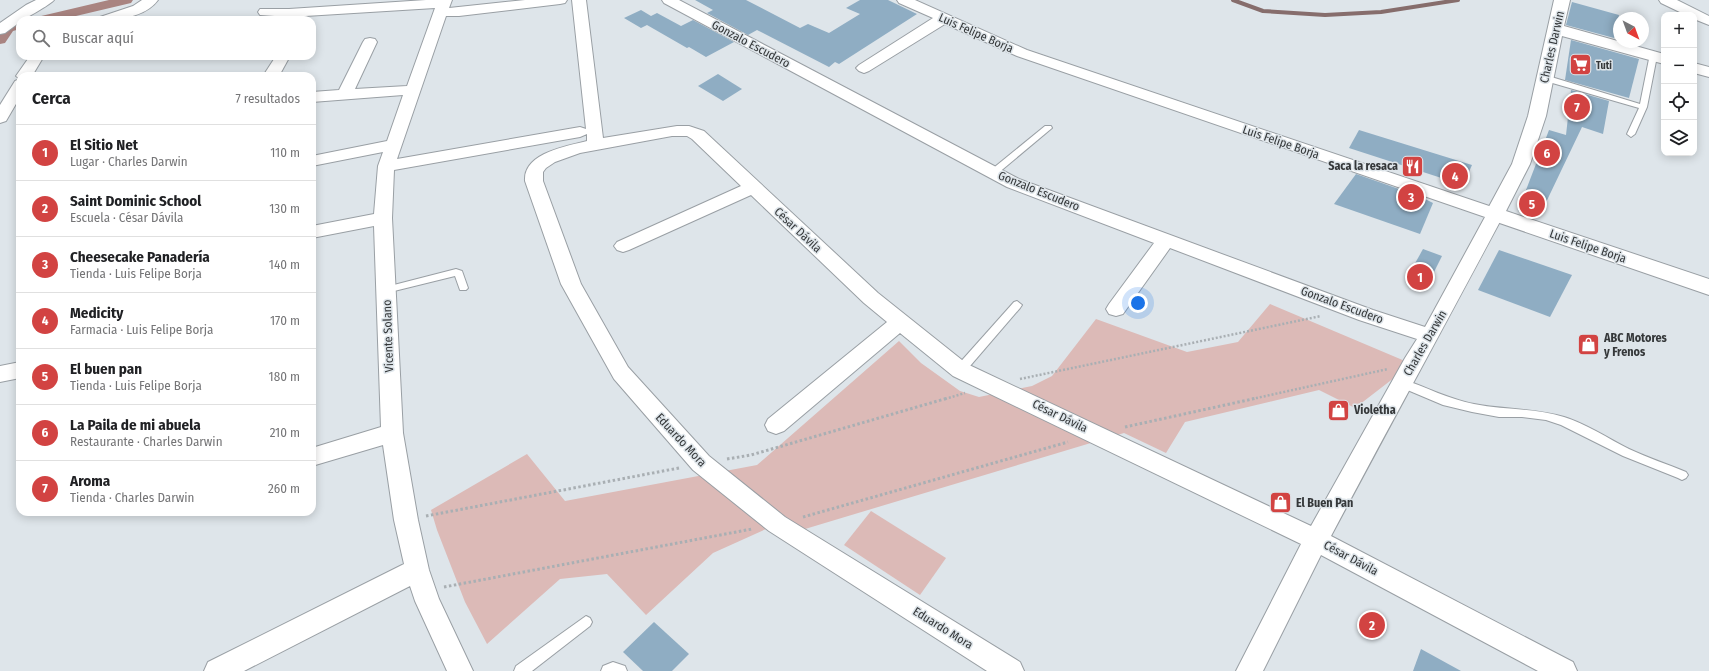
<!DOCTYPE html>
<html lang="es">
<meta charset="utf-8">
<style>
:root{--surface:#fff;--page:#f2f2f2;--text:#202124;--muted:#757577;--line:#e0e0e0;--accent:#d24342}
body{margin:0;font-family:"Fira Sans Condensed",sans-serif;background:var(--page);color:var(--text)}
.controls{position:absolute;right:12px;top:12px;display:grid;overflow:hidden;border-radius:8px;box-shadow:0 2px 10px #0003}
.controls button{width:36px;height:36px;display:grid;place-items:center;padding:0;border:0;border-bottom:1px solid var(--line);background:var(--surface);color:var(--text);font:20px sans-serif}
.compass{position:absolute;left:1613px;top:12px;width:36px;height:36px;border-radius:50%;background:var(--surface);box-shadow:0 2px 10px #0003;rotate:139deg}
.you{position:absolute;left:1138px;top:303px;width:14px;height:14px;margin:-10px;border:3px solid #fff;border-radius:50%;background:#1a73e8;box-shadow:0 0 0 6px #1a73e833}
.badge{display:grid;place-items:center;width:26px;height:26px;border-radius:50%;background:var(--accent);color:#fff;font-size:13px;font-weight:700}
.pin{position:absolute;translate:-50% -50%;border:2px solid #fff;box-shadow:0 1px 4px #0006}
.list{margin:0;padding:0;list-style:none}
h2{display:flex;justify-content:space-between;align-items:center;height:52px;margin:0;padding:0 16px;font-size:17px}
h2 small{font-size:13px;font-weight:400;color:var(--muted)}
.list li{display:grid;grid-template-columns:26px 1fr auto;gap:12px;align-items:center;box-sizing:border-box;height:56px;padding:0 16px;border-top:1px solid var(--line)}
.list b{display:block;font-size:15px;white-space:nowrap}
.list p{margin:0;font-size:13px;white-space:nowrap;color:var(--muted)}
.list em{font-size:13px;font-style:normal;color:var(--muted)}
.icon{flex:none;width:22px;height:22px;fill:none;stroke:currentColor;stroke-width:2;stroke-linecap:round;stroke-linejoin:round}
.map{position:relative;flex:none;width:1709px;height:671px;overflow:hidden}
.search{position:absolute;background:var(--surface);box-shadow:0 2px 10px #0003;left:16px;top:16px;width:300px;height:44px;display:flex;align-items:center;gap:10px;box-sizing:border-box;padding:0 14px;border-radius:12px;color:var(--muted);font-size:15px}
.panel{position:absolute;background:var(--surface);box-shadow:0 2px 10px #0003;left:16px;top:72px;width:300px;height:444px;border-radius:12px}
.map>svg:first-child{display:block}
</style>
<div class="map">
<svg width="1709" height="671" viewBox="0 0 1709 671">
<rect width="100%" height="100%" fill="#dee5ea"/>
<!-- green -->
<g fill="#dcbab7">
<path d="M1270,304L1412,364L1355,408L1319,390L1185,422L1166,453L1124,433L805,529L777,524L713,553L646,615L607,574L560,579L487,644L465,602L437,530L431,510L527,454L565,501L757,465L899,341L921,363L960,391L979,397L1032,386L1052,376L1096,319L1187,352L1238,342Z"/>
<path d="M871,511L946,558L920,595L844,545Z"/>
</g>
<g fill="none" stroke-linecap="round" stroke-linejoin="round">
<!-- stream -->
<path stroke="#866d6c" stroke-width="4" d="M1233,0L1263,11L1325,15L1381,12L1458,0"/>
<!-- canal -->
<g fill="#a98481" fill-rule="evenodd">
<path d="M109,0H133L131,3L59,20H35L37,17Z"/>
<path d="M20,21V29L13,31L5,43L0,44V30L3,25Z"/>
</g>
</g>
<!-- building -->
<g fill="#8fadc3">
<path d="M695,0H746L800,28L808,24L829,33L860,14L846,8L860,0H888L917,14L839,64L835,62L829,67L757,30L748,35L707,13L713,10Z"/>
<path d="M1572,2L1619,15L1614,38L1566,25Z"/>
<path d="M641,10L651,16L657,13L681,26L693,20L734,42L706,57L689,47L687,48L647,25L641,28L624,18Z"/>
<path d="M1571,40L1639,59L1629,98L1565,80Z"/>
<path d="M718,74L742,89L723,101L698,86Z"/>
<path d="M1571,90L1609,101L1603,134L1582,127L1539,217L1518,211L1549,130L1566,135Z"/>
<path d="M1359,130L1472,165L1463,185L1349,148Z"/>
<path d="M1356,174L1419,196L1433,203L1420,234L1334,204Z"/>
<path d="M1423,249L1442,256L1428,284L1408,276Z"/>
<path d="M1499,250L1572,275L1550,317L1478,290Z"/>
<path d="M654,622L689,654L672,671H643L623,652Z"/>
<path d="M1421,649L1461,671H1413Z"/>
</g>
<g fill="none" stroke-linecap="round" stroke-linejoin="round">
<defs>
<g id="service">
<path d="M1650,54H1653L1657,56L1647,107L1635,134L1631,137L1627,134L1639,108L1542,80L1541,78L1545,76H1548L1640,104Z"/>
<path d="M1045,126H1051L1052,128L997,174H991L990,172L991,170Z"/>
<path d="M456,269L462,271L468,288L466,290H460L455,276L386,293L381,290L386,287Z"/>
<path d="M1017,301L1022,305L1020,308L964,373H956L955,370L956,367L1014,302Z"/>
<path d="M1402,379C1426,387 1448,399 1474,404C1504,410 1534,408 1564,417C1585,423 1609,439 1629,449C1648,458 1667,464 1686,472L1688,475L1686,478L1682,480L1678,478L1623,456L1561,425L1546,420L1522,417H1499L1472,412L1443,405L1398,386L1397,383L1398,380Z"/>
<path d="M586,616L590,618L592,622L590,626L532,671H514L516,666Z"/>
<path d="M613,662L625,666L627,671H601L603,666Z"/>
</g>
<g id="minor">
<path d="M36,0H54C51,4 24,20 20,20V22L5,33L0,34V23L26,5Z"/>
<path d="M142,0H158C145,18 117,20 98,20L100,17L133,6Z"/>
<path d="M426,0H452L449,8L525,0H567L565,3L560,4L459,16H446L397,159L580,127L586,129L572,0H586L603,138L677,126H689L704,131L878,293L967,364L1311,526L1405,358L1417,339L1359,320L1170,248L1123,314L1116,316L1109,314L1106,309L1109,304L1154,243L1007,187L664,3L662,0H679L1019,179L1373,310L1425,327L1485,217L1017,56L945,24L869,71L864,73L859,71L856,68L859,65L933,18L899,3L897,0H915L1027,50L1501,210L1504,214C1447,322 1388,428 1331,536L1573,662L1577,671H1538L1321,555L1263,671H1236L1301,544L953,376L900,333L784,431L776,434L768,431L765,425L768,419L887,322L864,303L751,195L629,250L623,252L617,250L614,246L617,242L741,186L692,139L687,136H672L580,153L555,162L546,168L543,172V181L581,284L628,367L709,456L785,517L1020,662L1024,671H987L769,531L693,470L614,379L561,284L525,181C523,153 567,146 587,141V134L580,137L394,170L392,218L403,433L418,520L429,570L439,599L473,671H447L415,601L410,586L244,671H204L208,662L404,564L394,520L383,445L312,466V448L381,427L374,226L312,238V226L374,214L378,166L383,152L312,166V156L387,141L403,95L312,102V92L339,90L363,42L365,39L370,38L375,39L377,42L355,89L407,86L435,8L289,17L260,15L258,12L260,9H289Z"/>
<path d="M1659,0H1677L1709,16V25L1694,19V15H1686L1661,3Z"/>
<path d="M30,56H44L32,76H20V97L6,121L0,123V105L15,81L20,79L16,76Z"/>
<path d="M276,56H290L279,76H263Z"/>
<path d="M20,362V378L0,382V366Z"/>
</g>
<g id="tertiary">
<path d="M1554,0H1570L1564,26L1664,54V64L1562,36L1546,116L1530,164L1506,211L1709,279V295L1488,219L1485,214L1512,164L1528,116Z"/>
<path d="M1694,63L1709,67V77L1694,73Z"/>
</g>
</defs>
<!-- service casing -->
<use href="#service" stroke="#999fa4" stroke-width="2"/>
<!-- minor casing -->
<use href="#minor" stroke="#999fa4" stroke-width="2"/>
<!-- tertiary casing -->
<use href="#tertiary" stroke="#999fa4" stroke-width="2"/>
<!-- path-far1 -->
<g stroke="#a9afb3" stroke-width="2.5" stroke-dasharray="2 2" stroke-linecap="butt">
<path d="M1020,379L1321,316"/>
<path d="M945,399L965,393"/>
<path d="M1252,399L1388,369"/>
</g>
<!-- path -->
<g stroke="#a9afb3" stroke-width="3" stroke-dasharray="2.5 2.5" stroke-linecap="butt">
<path d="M1125,427L1257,398"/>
<path d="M727,459L751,455L948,398"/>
<path d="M426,516L679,468"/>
<path d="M803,517L1068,442"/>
<path d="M444,587L752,529"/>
</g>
<!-- service -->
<use href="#service" fill="#fff" fill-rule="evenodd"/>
<!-- minor -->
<use href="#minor" fill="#fff" fill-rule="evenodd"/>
<!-- tertiary -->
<use href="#tertiary" fill="#fff" fill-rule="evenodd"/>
</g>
<!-- icons -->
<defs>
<symbol id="supermarket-square" viewBox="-11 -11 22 22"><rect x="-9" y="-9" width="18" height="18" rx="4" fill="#d24342" stroke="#dee5ea"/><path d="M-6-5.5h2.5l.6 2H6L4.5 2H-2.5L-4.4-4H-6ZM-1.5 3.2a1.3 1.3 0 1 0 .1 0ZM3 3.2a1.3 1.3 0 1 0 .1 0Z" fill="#fff"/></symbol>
<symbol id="restaurant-square" viewBox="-11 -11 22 22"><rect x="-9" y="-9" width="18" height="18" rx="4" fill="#d24342" stroke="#dee5ea"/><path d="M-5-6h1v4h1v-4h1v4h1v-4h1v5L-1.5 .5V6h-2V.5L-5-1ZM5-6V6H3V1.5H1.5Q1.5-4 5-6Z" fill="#fff"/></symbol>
<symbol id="shop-square" viewBox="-11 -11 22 22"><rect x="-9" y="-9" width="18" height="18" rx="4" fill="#d24342" stroke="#dee5ea"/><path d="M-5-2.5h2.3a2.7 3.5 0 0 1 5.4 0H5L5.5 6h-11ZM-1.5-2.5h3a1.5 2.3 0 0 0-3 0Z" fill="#fff"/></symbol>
</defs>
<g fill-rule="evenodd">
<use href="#supermarket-square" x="1568" y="52" width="25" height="25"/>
<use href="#restaurant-square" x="1400" y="154" width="25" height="25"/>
<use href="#shop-square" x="1576" y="332" width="25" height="25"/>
<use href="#shop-square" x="1326" y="398" width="25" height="25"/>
<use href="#shop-square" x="1268" y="490" width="25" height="25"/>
</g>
<g text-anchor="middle" stroke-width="3" stroke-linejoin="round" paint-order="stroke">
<!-- far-poi labels -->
<g font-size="10" font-weight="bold" fill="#35383a" stroke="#dee5ea" text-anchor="start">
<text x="1596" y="69">Tuti</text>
</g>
<!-- street labels -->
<g font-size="12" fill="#35383a" stroke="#dee5ea">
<text transform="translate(976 33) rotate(24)" y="4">Luis Felipe Borja</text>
<text transform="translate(751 44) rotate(28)" y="4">Gonzalo Escudero</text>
<text transform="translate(1552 47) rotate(-77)" y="4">Charles Darwin</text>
<text transform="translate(1281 142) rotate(19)" y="4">Luis Felipe Borja</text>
<text transform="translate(1039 191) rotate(22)" y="4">Gonzalo Escudero</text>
<text transform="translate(798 230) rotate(43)" y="4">César Dávila</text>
<text transform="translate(1588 246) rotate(19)" y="4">Luis Felipe Borja</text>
<text transform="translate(1342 305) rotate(20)" y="4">Gonzalo Escudero</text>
<text transform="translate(388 336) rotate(-92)" y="4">Vicente Solano</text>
<text transform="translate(1425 343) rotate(-60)" y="4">Charles Darwin</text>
<text transform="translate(1060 416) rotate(26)" y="4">César Dávila</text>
<text transform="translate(681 440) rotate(47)" y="4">Eduardo Mora</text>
<text transform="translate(1351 558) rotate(28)" y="4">César Dávila</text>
<text transform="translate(943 628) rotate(32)" y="4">Eduardo Mora</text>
</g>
<!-- poi labels -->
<g font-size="12" font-weight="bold" fill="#35383a" stroke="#dee5ea" text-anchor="start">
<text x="1398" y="170" text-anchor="end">Saca la resaca</text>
<text x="1604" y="342">ABC Motores<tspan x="1604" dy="14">y Frenos</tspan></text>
<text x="1354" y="414">Violetha</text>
<text x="1296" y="507">El Buen Pan</text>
</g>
</g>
</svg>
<div class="controls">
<button>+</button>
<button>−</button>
<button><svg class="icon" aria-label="locate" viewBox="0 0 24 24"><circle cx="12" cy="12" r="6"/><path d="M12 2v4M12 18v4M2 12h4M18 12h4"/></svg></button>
<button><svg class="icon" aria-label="layers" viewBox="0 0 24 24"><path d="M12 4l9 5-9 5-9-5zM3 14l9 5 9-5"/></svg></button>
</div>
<svg class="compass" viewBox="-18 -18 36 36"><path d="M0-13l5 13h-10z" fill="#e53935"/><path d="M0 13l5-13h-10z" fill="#757577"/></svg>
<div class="you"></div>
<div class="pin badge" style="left:1420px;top:277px">1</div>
<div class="pin badge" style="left:1372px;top:625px">2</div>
<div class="pin badge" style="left:1411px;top:197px">3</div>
<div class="pin badge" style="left:1455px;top:176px">4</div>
<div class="pin badge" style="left:1532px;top:204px">5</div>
<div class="pin badge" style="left:1547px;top:153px">6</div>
<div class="pin badge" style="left:1577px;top:107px">7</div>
<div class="search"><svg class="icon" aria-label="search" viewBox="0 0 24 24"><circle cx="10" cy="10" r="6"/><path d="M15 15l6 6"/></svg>Buscar aquí</div>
<section class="panel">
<h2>Cerca<small>7 resultados</small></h2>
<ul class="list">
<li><span class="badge">1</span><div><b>El Sitio Net</b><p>Lugar · Charles Darwin</p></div><em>110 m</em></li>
<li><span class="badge">2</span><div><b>Saint Dominic School</b><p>Escuela · César Dávila</p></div><em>130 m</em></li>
<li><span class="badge">3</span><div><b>Cheesecake Panadería</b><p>Tienda · Luis Felipe Borja</p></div><em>140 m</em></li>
<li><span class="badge">4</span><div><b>Medicity</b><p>Farmacia · Luis Felipe Borja</p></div><em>170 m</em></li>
<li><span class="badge">5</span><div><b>El buen pan</b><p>Tienda · Luis Felipe Borja</p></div><em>180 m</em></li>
<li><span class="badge">6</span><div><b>La Paila de mi abuela</b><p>Restaurante · Charles Darwin</p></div><em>210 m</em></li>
<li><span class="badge">7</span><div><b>Aroma</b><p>Tienda · Charles Darwin</p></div><em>260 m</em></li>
</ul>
</section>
</div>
